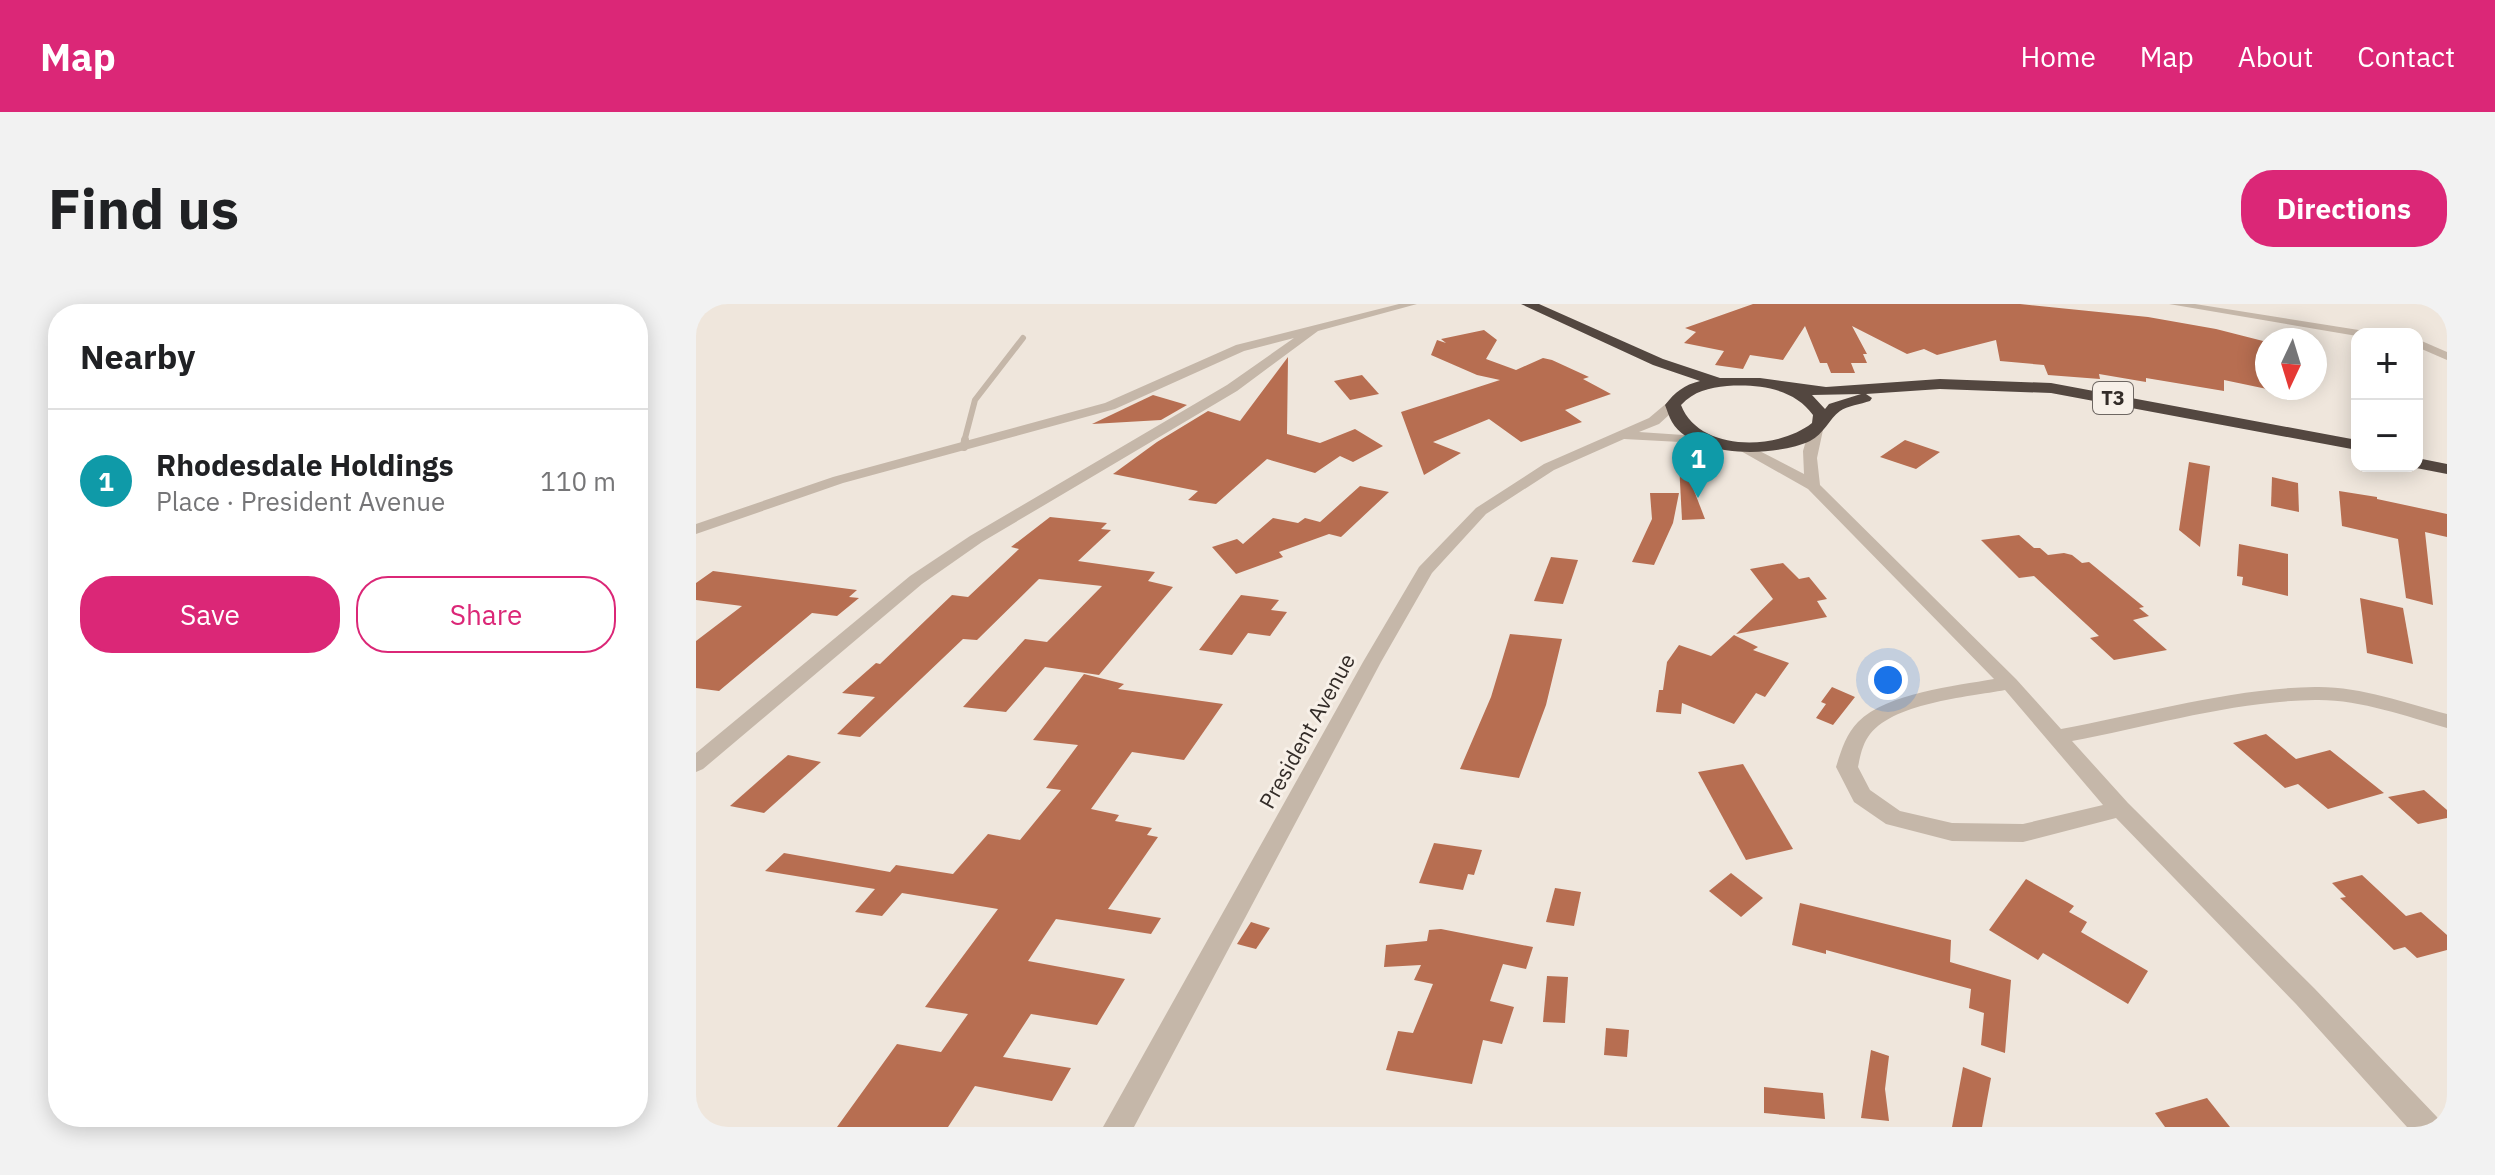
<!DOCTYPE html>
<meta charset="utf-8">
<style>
:root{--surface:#fff;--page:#f2f2f2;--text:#202124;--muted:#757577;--line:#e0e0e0;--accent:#db2777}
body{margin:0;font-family:"IBM Plex Sans",sans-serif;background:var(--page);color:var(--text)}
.controls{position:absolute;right:24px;top:24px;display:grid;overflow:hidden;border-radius:16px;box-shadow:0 4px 20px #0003}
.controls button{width:72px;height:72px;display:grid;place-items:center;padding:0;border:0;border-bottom:2px solid var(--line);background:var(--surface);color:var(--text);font:40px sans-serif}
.compass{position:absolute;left:1559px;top:24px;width:72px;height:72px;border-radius:50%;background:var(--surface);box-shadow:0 4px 20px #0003;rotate:184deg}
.you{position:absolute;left:1192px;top:376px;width:28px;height:28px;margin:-20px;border:6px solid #fff;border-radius:50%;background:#1a73e8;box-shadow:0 0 0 12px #1a73e833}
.badge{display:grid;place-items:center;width:52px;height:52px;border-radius:50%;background:var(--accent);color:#fff;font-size:26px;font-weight:700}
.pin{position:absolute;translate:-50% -66px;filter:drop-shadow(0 2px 4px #0008)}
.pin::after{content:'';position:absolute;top:42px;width:28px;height:24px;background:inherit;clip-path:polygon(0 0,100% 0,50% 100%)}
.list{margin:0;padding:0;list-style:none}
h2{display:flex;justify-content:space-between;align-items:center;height:104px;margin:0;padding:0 32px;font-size:34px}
h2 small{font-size:26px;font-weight:400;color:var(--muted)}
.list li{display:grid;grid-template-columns:52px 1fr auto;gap:24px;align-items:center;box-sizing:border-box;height:144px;padding:0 32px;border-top:2px solid var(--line)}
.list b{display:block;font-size:30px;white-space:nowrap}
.list p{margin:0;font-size:26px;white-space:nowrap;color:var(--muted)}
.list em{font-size:26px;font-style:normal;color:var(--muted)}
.actions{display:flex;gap:16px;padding:24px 32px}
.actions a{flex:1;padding:18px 0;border:2px solid var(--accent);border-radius:32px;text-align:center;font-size:28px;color:var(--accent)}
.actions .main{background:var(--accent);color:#fff}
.map{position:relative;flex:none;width:1751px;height:823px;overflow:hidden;border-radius:32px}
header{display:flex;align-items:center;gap:48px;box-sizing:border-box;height:112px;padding:0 40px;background:var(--accent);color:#fff}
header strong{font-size:38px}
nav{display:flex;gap:44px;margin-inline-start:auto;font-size:28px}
.intro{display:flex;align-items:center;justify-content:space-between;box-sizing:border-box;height:192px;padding:0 48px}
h1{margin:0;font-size:56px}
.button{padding:20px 36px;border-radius:32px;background:var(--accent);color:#fff;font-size:28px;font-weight:700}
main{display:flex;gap:48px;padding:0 48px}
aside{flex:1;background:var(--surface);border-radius:32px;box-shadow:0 4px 20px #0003}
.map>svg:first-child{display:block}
</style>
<header>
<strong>Map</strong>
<nav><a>Home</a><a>Map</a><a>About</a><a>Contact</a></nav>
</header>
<div class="intro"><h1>Find us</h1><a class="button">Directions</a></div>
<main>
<aside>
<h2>Nearby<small></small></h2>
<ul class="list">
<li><span class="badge" style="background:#0f9aa8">1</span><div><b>Rhodesdale Holdings</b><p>Place · President Avenue</p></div><em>110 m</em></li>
</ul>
<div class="actions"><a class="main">Save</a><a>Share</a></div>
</aside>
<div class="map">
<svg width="1751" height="823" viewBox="0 0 1751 823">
<rect width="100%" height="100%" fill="#efe6dc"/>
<!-- building -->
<g fill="#b76e51">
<path d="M1057,0H1324L1452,13L1520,25L1571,38V85L1528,76V87L1450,74V78L1403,70L1404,75L1352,71L1348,61L1304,57L1300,36L1241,51L1228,45L1211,50L1156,22L1171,50H1167L1171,59H1155L1159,69H1135L1131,59H1124L1109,22L1087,56L1054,51L1047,65L1019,61L1028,47L988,39L1000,28L989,24Z"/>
<path d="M788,26L801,36L790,55L820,66L847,54L856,56L893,73L887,75L915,90L869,106L886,118L825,138L793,115L737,138L765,149L728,171L705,108L804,76L781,71L735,51L741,36L750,39L745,35Z"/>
<path d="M592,53L591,130L624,139L659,125L687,142L657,158L644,152L619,169L571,155L520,200L492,196L502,187L417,170L461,138L512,107L544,117Z"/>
<path d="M666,71L683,90L654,96L638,77Z"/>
<path d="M457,91L491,101L465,116L396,120Z"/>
<path d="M1209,136L1244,148L1220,165L1184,153Z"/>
<path d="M987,158L1009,215L986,216L983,159Z"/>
<path d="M1493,158L1514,162L1504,243L1483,226Z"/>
<path d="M1576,173L1602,179L1603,208L1575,202Z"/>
<path d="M664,182L693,188L645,233L633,230L583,248L587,253L540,270L516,243L541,235L547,240L577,214L602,219L609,214L624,218Z"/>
<path d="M1643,187L1681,193V195L1751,210V233L1729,228L1737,301L1710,294L1702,235L1646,222Z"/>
<path d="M954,189H983L977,219L958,261L936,258L956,215Z"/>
<path d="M354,213L411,219L405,225L415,226L382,257L459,268L452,277L477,283L403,371L349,363L310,408L267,403L329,335L351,338L406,282L343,275L281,336L267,335L164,433L141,430L179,393L146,389L180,359L184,360L256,291L272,293L323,245L315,243Z"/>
<path d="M1323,231L1338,244H1344L1352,251L1368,249L1376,251L1386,259L1393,258L1448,303L1443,304L1453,312L1437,316L1471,346L1418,356L1394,334L1403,332L1338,272L1323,274L1285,236Z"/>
<path d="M1543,240L1592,250V292L1546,281L1547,273L1541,272Z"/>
<path d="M855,253L882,256L867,300L838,297Z"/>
<path d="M1087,259L1103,275L1113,273L1131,295L1121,297L1131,313L1040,330L1077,295L1054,265Z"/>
<path d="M17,267L161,286L153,293L163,294L141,312L116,309L23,387L0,384V337L46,302L0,296V279Z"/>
<path d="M545,291L583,296L575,306L591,308L574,332L552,329L536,351L503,346Z"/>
<path d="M1664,294L1707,304L1717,360L1671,349Z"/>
<path d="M814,330L866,335L850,401L823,474L764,465L795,393Z"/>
<path d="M1038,331L1062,343L1057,346L1093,359L1069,393L1060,389L1038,420L986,399L985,410L960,408L963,386H967L971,358L983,341L1015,352Z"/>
<path d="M388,370L428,380L422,385L527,400L488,456L436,448L395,505L423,511L419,517L456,524L451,531L462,533L412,605L465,614L455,630L360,615L332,657L429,675L401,721L335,710L307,753L375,764L356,797L279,782L252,823H141L201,740L245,748L272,710L229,703L302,605L206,589L186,612L159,608L179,585L69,567L88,549L194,568L200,561L257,570L292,530L324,536L365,486L350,484L382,441L337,436Z"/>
<path d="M1136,383L1159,393L1137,421L1120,414L1130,400L1125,398Z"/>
<path d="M1570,430L1600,455L1634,446L1688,489L1632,505L1602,480L1589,484L1537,439Z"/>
<path d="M92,451L125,458L68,509L34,502Z"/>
<path d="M1047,460L1097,545L1050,556L1002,468Z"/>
<path d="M1728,486L1751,506V514L1722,520L1692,493Z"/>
<path d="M738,539L786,546L778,571L772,570L767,586L723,579Z"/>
<path d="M1035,569L1067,594L1045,613L1013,587Z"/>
<path d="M1666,571L1710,612L1725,608L1751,631V646L1721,654L1709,643L1698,646L1644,594L1650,593L1636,579Z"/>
<path d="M1330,575L1378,602L1373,608L1391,618L1385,628L1452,667L1432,700L1347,649L1342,656L1293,626Z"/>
<path d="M859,584L885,588L878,622L850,618Z"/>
<path d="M1104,599L1255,636L1254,658L1315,676L1309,749L1285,741L1288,709L1273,704L1275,685L1130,646V650L1096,641Z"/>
<path d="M555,618L574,624L560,645L541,640Z"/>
<path d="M745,625L837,643L830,665L807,660L794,697L818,703L806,740L787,736L776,780L690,766L702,727L717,729L737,680L718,676L725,661L688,663L690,641L731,637L733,626Z"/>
<path d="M851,672L872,673L869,719L847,718Z"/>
<path d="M910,724L933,726L931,753L908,751Z"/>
<path d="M1175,746L1193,752L1189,785L1193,817L1165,814Z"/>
<path d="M1267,763L1295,774L1286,823H1256Z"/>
<path d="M1068,783L1127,789L1129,815L1068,809Z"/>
<path d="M1511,794L1534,823H1469L1459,809Z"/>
</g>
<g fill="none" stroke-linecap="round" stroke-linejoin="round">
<!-- lane-far1 -->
<path stroke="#c5b7a9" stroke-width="6" d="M268,138L279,96L327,34"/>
<!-- lane -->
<path stroke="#c5b7a9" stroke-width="8" d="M268,143L269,136"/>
<!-- street -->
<g fill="#c5b7a9" fill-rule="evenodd">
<path d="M703,0H721L622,27L541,87L286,238L226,280L7,465L0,468V449L214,272L274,232L531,81L598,34L548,47L419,105L147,179L0,230V220L137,173L409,99L540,41Z"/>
<path d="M1473,0H1499L1669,27L1675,30L1661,32Z"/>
<path d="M1721,35L1751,48V56L1721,43Z"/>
<path d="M972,98L984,101L963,120L943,128L1017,133L1022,134V140L928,135L858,166L790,210L736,269L685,358L438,823H407L667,358L723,263L780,204L848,160L953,114Z"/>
<path d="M1120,122L1127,126L1121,154L1124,181L1320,375L1365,425C1445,410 1538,384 1619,383C1663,382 1709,399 1751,410V424C1709,412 1663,395 1619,396C1538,397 1455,422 1376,437L1432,499L1618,684L1741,813L1746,823H1711L1600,700L1420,514L1327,538L1256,537L1190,520L1158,498L1140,463C1145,447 1150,430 1162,418C1191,389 1259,382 1298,375L1112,185L1036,142L1048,139L1108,170L1107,147L1113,126ZM1309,386L1407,501L1327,520L1256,519L1204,507L1174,486L1162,463C1164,453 1166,442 1172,433C1194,399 1272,393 1309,386Z"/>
</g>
<!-- highway -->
<g fill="#534740" fill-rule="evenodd">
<path d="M825,0H843L967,55L1024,74H1064L1130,83L1244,75L1355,79L1661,136V146L1355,89L1244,85L1170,90L1176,94L1174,97C1165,100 1151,102 1144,107C1133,115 1128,130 1114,137C1080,153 998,155 976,118C973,113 971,106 969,101C979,88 988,81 1004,77L957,61ZM1031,82C1062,80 1098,84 1117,111L1116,119C1081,147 1003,148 985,101C998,87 1013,84 1031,82ZM1165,90L1133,100L1129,105L1116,91Z"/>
<path d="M1721,154L1751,160V170L1715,163L1721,162Z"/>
</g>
</g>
<g text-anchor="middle" stroke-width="6" stroke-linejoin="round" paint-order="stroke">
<!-- shield labels -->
<rect fill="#f7f0e8" stroke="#6e6762" stroke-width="2" x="1397" y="78" width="40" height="32" rx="6"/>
<g font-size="20" font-weight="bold" fill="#332c28">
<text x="1417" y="101">T3</text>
</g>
<!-- street labels -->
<g font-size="22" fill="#332c28" stroke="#f7f0e8">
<text transform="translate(611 427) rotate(-61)" y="8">President Avenue</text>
</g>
</g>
</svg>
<div class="controls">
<button>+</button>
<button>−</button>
</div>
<svg class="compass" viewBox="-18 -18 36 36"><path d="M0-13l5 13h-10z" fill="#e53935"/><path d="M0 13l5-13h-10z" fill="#757577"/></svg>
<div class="you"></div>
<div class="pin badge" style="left:1002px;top:194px;background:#0f9aa8">1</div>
</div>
</main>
